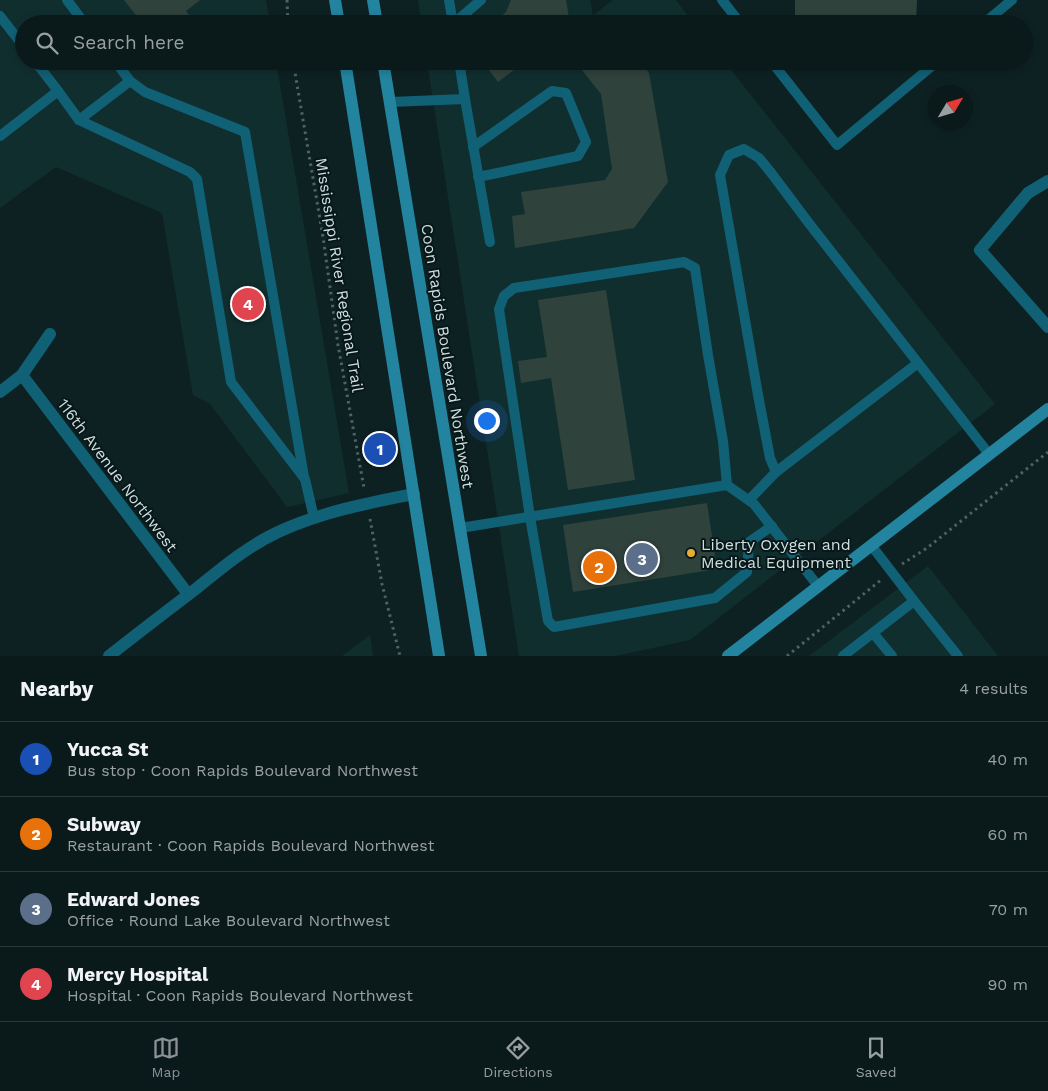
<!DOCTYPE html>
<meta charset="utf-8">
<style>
:root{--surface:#0a191a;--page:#182627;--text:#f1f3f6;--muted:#99a0a2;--line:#2a3839;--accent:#8c9099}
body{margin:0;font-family:"Work Sans",sans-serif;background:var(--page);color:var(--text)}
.compass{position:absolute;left:928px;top:85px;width:45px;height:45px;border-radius:50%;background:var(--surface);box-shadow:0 2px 8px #0003;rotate:52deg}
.you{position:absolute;left:486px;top:420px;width:18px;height:18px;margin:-12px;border:4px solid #fff;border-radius:50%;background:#1a73e8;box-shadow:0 0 0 8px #1a73e833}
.badge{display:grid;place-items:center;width:32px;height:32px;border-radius:50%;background:var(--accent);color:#fff;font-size:16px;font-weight:700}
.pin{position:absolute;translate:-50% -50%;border:2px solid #fff;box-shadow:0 1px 5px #0006}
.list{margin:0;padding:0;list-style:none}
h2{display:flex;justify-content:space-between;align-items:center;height:65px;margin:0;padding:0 20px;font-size:21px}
h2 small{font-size:16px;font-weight:400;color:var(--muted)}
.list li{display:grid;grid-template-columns:32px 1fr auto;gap:15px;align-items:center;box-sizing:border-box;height:75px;padding:0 20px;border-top:1px solid var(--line)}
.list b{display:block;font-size:19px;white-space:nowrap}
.list p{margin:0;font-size:16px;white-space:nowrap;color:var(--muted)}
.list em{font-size:16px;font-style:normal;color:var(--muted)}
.icon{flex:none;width:28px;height:28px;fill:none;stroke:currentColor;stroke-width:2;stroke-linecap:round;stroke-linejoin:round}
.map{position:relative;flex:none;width:1048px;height:656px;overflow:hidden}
.search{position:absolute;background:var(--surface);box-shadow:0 2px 8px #0003;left:15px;right:15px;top:15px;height:55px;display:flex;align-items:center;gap:12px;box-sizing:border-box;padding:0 18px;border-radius:28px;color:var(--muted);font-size:19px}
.sheet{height:365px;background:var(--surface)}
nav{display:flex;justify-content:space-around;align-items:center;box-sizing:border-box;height:70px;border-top:1px solid var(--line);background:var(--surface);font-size:14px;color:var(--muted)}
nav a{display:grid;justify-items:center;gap:2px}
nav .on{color:var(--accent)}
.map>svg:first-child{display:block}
</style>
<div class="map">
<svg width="1048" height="656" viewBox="0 0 1048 656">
<rect width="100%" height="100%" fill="#0e2122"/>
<!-- built -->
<g fill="#112e2f">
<path d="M0,0H266L270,24H24V61H276L349,493L287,507L210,404L193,395L162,213L56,167L0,208Z"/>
<path d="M418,0H590L593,15L613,0H676L694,24H421Z"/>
<path d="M427,61H724L995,404L690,640L615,656H519Z"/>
<path d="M928,566L998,656H809Z"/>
<path d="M370,635L373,656H342Z"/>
</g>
<!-- building -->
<g fill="#30423c">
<path d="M124,0H200L186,11L196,24H143Z"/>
<path d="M511,0H566L570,24H491L506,12Z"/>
<path d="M795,0H917L916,24H795Z"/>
<path d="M482,61H526L498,82Z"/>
<path d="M583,61H640L649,73L668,182L634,228L515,248L512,216L525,214L521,192L605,180L612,169L601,94L578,65Z"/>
<path d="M606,290L635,480L568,490L551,378L521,383L518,361L547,357L538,300Z"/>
<path d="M707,503L717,569L573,592L563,525Z"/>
</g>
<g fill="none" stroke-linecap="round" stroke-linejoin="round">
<!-- path -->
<g stroke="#526263" stroke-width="3" stroke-dasharray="2.5 4" stroke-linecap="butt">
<path d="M287,0L288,24"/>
<path d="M293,61L323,237L338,345L364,488"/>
<path d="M370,519L382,584L400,656"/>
<path d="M902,564L927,548L1048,452"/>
<path d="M787,656L881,580"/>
</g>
<!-- lane -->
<g stroke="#116176" stroke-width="10">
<path d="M67,0L85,24"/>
<path d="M449,0L453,24"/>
<path d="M722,0L741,24"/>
<path d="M0,16L24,47"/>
<path d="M453,24L481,0"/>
<path d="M983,24L1012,0"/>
<path d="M35,61L58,91"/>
<path d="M115,61L130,81L145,92L245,132L304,477"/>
<path d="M459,61L465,99"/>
<path d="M771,61L837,145L938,61"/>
<path d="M390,102L465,99L490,242"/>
<path d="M79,120L130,81"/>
<path d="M0,136L58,91L79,120L190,172L197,179L231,382L305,479L314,518"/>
<path d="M473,147L552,91L566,93L586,142L578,156L478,177"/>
<path d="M776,472L918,363"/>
<path d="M727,485L723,441L708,355L695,268L684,262L514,288L504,296L499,309L530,517L548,621L554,627L715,598L747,572L749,542L772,526"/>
<path d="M749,500L776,472L770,458L758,395L720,175L729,155L744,149L759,158L772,174L808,222L989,454"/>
<path d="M460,528L727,485L754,504L818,586"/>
<path d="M914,601L958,656"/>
<path d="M873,633L892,656"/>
<path d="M843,656L914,601L871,545"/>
</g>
<!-- street -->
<g stroke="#116176" stroke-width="12">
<path d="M1048,181L1028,193L980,250L1048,327"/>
<path d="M22,375L188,594"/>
<path d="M0,392L22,375L50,334"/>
<path d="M109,656C138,633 167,611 197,588C223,567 248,546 278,532C321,512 368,503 414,494"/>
</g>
<!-- secondary -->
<g stroke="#23849f" stroke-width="12">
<path d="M335,0L339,24"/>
<path d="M373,0L377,24"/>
<path d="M345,61L439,656"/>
<path d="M383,61L481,656"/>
<path d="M728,656L1048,409"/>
</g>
</g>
<!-- markers -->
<circle fill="#e5ad36" stroke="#061819" stroke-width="2" cx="691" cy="553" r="5"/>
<g text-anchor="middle" stroke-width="4" stroke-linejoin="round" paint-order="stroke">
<!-- street labels -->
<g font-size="16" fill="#d2dddd" stroke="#061819">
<text transform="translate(340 275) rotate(81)" y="6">Mississippi River Regional Trail</text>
<text transform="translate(448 356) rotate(81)" y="6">Coon Rapids Boulevard Northwest</text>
<text transform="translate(118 475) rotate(53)" y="6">116th Avenue Northwest</text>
</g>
<!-- poi labels -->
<g font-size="16" fill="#d2dddd" stroke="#061819" text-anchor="start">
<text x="701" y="550">Liberty Oxygen and<tspan x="701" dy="18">Medical Equipment</tspan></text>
</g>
</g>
</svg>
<svg class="compass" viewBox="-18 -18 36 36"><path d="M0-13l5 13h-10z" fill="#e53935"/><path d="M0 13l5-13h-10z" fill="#99a0a2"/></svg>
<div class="you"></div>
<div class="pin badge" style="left:380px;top:449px;background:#1a4fb4">1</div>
<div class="pin badge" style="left:599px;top:567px;background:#e8710a">2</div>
<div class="pin badge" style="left:642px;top:559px;background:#5c6f8a">3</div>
<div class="pin badge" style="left:248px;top:304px;background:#e0444e">4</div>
<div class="search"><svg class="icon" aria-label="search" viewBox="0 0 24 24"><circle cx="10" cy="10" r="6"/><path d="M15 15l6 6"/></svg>Search here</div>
</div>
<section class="sheet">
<h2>Nearby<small>4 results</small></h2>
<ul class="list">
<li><span class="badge" style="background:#1a4fb4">1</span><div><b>Yucca St</b><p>Bus stop · Coon Rapids Boulevard Northwest</p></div><em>40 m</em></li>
<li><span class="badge" style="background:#e8710a">2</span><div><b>Subway</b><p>Restaurant · Coon Rapids Boulevard Northwest</p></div><em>60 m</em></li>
<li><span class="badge" style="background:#5c6f8a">3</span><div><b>Edward Jones</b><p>Office · Round Lake Boulevard Northwest</p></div><em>70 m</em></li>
<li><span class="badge" style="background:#e0444e">4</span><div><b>Mercy Hospital</b><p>Hospital · Coon Rapids Boulevard Northwest</p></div><em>90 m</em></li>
</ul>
</section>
<nav>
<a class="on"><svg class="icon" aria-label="map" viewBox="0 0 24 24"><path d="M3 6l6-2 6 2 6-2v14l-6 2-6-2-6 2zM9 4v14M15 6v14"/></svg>Map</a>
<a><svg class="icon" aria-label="directions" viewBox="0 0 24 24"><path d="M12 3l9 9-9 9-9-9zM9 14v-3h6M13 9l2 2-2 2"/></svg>Directions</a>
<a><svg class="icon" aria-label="saved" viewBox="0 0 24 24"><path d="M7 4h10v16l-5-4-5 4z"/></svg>Saved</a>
</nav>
